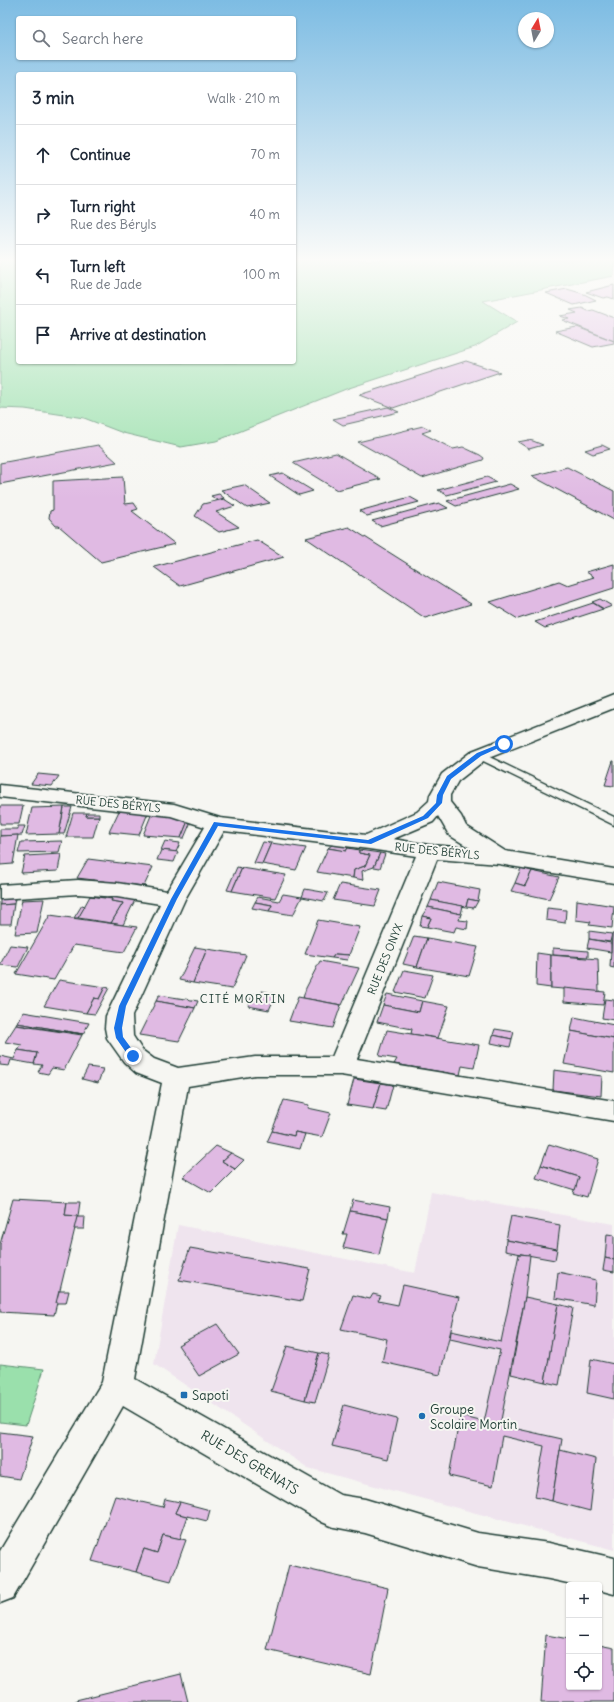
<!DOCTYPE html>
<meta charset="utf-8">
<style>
:root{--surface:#fff;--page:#f2f2f3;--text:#1f2937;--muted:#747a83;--line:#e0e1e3}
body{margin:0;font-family:Delius,sans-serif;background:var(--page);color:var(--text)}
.controls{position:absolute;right:12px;bottom:12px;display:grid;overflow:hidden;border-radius:4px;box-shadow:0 1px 3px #0004}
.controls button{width:36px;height:36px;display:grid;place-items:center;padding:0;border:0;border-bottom:1px solid var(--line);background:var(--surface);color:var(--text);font:20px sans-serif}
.compass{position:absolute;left:518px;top:12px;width:36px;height:36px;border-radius:50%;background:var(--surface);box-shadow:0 1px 3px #0004;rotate:10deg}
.stop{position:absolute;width:12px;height:12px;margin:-9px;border:3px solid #1a73e8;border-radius:50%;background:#fff}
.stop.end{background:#1a73e8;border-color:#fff;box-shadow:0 1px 4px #0008}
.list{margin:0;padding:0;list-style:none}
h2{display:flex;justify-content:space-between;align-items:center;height:52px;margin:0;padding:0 16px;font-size:17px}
h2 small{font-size:13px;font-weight:400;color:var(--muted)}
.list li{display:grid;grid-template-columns:26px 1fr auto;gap:12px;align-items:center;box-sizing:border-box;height:60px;padding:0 16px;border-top:1px solid var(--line)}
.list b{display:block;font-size:15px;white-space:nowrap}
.list p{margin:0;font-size:13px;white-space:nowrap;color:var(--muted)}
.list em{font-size:13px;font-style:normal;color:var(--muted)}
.icon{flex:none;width:22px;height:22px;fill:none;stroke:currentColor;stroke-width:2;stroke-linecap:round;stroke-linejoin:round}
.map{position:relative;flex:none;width:614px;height:1702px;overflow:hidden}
.search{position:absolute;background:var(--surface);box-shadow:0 1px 3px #0004;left:16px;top:16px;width:280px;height:44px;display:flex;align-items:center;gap:10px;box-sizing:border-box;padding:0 14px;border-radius:4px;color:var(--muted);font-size:15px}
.panel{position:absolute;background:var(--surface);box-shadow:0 1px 3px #0004;left:16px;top:72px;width:280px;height:292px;border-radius:4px}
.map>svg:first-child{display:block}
</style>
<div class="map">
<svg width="614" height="1702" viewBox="0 0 614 1702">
<rect width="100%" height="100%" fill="#f6f6f2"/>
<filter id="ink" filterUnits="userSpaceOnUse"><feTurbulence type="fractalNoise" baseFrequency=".025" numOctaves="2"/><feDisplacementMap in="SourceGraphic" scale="8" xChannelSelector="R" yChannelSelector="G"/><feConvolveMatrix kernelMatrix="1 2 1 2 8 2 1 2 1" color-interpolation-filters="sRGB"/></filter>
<g filter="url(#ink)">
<!-- built -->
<path fill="#efe4ee" d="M431,1192L614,1224V1550L308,1468L154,1364L178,1225L415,1273Z"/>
<!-- green -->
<g fill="#9ae0ac" stroke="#5c8e70">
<path d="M0,260H18V362H294V260H614V276L483,301L517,322L475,347L346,389L216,441L181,447L123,433L84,418L25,409L0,408Z"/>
<path d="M0,1364L44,1369L26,1425L0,1422Z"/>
</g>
<!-- building -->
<g fill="#e0bae3" stroke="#1f3d34">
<path d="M614,285V299L608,297L603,298L586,292Z"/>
<path d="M567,289L584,294L596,300L574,305L546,293Z"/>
<path d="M582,308L588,311L593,310L614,318V341L562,320L569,319L560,316L577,313L570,310Z"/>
<path d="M577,327L614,341V343L593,347L555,331Z"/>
<path d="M466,361L500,372L393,408L359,395Z"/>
<path d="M388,407L399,412L343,425L333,419Z"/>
<path d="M423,426L431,430L422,433L453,449L463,447L480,455L484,458L483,460L422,478L358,442Z"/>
<path d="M528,440L533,441L543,445L529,449L518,442Z"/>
<path d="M98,445L117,462L0,484V463Z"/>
<path d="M602,445L610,449L593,454L585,450Z"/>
<path d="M336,453L381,479L337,490L293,463Z"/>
<path d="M567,467L614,491V520L532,476Z"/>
<path d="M283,473L313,491L299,495L270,476Z"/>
<path d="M123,477L125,504L134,503L138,509L132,511L175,544L101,562L59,526H56L49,518L50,511L53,510V481Z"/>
<path d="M487,477L496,482L447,495L438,490Z"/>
<path d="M510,484L519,489L456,506L447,501Z"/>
<path d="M244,485L270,503L247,508L221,490Z"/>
<path d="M219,494L224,498L217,500L211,496Z"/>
<path d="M410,497L419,502L367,516L359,511Z"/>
<path d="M224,499L235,506L216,512L239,527L219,532L195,516L203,504Z"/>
<path d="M439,503L448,508L380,526L372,521Z"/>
<path d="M349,527L471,604L425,618L306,538Z"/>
<path d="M257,540L284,557L180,586L154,567Z"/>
<path d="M614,564V588L518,619L490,602L559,581L568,585L594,577L586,572Z"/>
<path d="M600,599L612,606L604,609L592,602Z"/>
<path d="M593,603L603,609L545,628L535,622Z"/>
<path d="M613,761H614V786L605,785Z"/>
<path d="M38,774L59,776L52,786L31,784Z"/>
<path d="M0,806H23L19,824H0Z"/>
<path d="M64,807H72L64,834H59Z"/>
<path d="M64,807L59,834L26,835L32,808Z"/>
<path d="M119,811L148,813L139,835L109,832Z"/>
<path d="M73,813H87L86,816H99L93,837H66Z"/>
<path d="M87,813H99V816H86Z"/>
<path d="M152,813L190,816L181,838L143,835Z"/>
<path d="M190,816L193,817L184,838H181Z"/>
<path d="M18,826H25L22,835L0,836V829H18Z"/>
<path d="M18,835L13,864L0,865V836Z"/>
<path d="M62,841L59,852L18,853L21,842Z"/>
<path d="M165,841L180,843L176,852L161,850Z"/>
<path d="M263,842L271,843L262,864L254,863Z"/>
<path d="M271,843L306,848L296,870L262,864Z"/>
<path d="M332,845L345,846L348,848L346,851L328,848Z"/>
<path d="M328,848L346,851L348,848L359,850V853L370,855L365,866L354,870L353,878L317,872Z"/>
<path d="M161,850L178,852L174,862L157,860Z"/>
<path d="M359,850L380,853L374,867L362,871L363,880L353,878L354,870L365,866L370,855L359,853Z"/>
<path d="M380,853L385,854L380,868L374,867Z"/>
<path d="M61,854L58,871L21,873L25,856Z"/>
<path d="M88,859L153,867L144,886L77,878Z"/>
<path d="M237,867L242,868L232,891L227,890Z"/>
<path d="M242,868L286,875L275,898L232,891Z"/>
<path d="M521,868L532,871L525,886L515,883Z"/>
<path d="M532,871L559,877L549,899L511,891L515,883L525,886Z"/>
<path d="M438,882L480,890L478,901L468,899L466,907L431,900Z"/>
<path d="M340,884L381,890L375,906L333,900Z"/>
<path d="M305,889L328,893L324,901L302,897Z"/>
<path d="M92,893L136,898L123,925L111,923L123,903L111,901L112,899L90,896Z"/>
<path d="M283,894L302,897L293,915L269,911L272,905L255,902L258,897L279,901Z"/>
<path d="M90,896L112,899L111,901L123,903L111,923L78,918Z"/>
<path d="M0,898H15L14,904L0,905Z"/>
<path d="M44,899L37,933L15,934L22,900Z"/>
<path d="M468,899L478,901L474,908L466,907Z"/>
<path d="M431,900L463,906L461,914L428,907Z"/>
<path d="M577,900L614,906L612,928L589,925L591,922L576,920Z"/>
<path d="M255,902L272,905L269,911L252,908Z"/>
<path d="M14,904L11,924H0V905Z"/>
<path d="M82,905L85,906L78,918H74Z"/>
<path d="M428,907L461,914L459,920L468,921L467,929L456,927L454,932L427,927L431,918L422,916Z"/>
<path d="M547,908L566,910L565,923L546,920Z"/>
<path d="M50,915L137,927L124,952L74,945L54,980L16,974Z"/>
<path d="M422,916L431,918L427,927L420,926Z"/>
<path d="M318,920L360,927L349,955L335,954L332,958L305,954Z"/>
<path d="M589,931L612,934L610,942L589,939Z"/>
<path d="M612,934H614V968L610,967Z"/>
<path d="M414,936L427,938L417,967L403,964Z"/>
<path d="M427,938L478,947L469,976L417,967Z"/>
<path d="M589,939L611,943V952L587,948Z"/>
<path d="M10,945L28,947L18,967L0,965Z"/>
<path d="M195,947L207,949L193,983L179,980Z"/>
<path d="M553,948L588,951V957L553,955Z"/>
<path d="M207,949L246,955L232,989L193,983Z"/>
<path d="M537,953L551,955V988L536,986Z"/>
<path d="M335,954L349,955L347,960L332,958Z"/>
<path d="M551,955L598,959L599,992L551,988Z"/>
<path d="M320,961L359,968L342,1005L303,998L306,988Z"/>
<path d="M404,970L433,975L425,998L395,992Z"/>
<path d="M59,980L105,987L99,999L94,998L86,1013L44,1006Z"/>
<path d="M105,987L109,988L95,1014L86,1013L94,998L99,999Z"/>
<path d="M564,988L605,992L603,1005L564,1002Z"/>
<path d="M262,991L276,994L269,1010L248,1006L253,994L260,995Z"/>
<path d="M387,994L422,1001L419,1012L383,1005Z"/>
<path d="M159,995L198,1001L195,1008L156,1001Z"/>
<path d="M298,997L341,1005L333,1028L289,1021Z"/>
<path d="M605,999L614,1000V1020L602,1018Z"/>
<path d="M156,1001L195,1008L179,1041L139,1035Z"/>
<path d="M422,1001L449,1006L438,1038L411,1034L412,1029L377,1022L383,1005L419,1012Z"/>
<path d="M23,1012L89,1023L83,1034L17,1023Z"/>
<path d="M574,1017L614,1025V1039L571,1031Z"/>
<path d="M17,1023L83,1034L16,1025Z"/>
<path d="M16,1025L82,1035L64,1070L52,1068L48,1074L38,1072L42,1065L34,1064L37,1053L18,1050L22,1045L5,1042Z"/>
<path d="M495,1029L514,1032L512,1039L493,1035Z"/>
<path d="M387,1030L479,1045L474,1068L462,1066L460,1075L394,1064L397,1059L379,1056Z"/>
<path d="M571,1031L614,1039V1073L564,1064Z"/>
<path d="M493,1035L512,1039L510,1047L491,1043Z"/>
<path d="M18,1050L37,1053L34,1064L11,1060L9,1066L0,1065V1056L14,1059Z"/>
<path d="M88,1067L103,1069L98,1083L82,1079Z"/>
<path d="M554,1070L602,1076L601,1096L553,1090Z"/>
<path d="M354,1079L381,1083L373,1109L347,1105Z"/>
<path d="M381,1083L393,1085L386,1111L373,1109Z"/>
<path d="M284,1100L309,1105L308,1108L331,1113L322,1137L295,1132L294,1136L272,1131Z"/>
<path d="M272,1131L294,1136L295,1132L305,1134L300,1149L267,1142Z"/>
<path d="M549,1144L598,1159L587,1197L573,1193L579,1177L541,1165Z"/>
<path d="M216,1146L231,1153L222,1161L235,1169L211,1193L183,1177Z"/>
<path d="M231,1153L244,1160L235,1169L222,1161Z"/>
<path d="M541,1165L579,1177L575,1190L536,1178Z"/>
<path d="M13,1199L67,1202L65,1215L78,1216L54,1315L0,1312V1244Z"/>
<path d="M353,1200L390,1207L388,1218L350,1211Z"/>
<path d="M67,1202H80L78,1216L65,1215Z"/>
<path d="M350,1211L388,1218L379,1255L343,1248L347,1234H343Z"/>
<path d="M511,1216L560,1225L557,1249L506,1240Z"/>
<path d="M77,1217H85L84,1229H74Z"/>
<path d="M607,1234L614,1235V1260L605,1258Z"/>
<path d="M506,1240L557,1249L555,1260L505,1251Z"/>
<path d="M190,1248L310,1269L302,1301L179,1280Z"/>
<path d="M519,1254L530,1255L525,1297L500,1425L562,1439L552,1501L535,1497L544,1446L502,1436L493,1486L449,1476L460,1416L484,1422L500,1350L450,1339L451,1331L501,1342Z"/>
<path d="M605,1258L614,1260V1272L603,1270Z"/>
<path d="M558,1272L596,1280L594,1305L555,1298Z"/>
<path d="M403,1285L459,1297L440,1375L382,1362L387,1339L341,1329L353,1295L370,1299L373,1294L381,1296L378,1301L398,1305Z"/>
<path d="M59,1291H69L66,1303H56Z"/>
<path d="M525,1297L558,1304L545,1382L511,1374Z"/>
<path d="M558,1304L573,1308L559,1385L545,1382Z"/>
<path d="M217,1324L239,1354L199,1376L178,1345Z"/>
<path d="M287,1346L319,1353L305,1400L271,1391Z"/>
<path d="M319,1353L329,1355L315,1402L305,1400Z"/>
<path d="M591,1359L614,1364V1399L587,1393Z"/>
<path d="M344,1405L397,1419L388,1459L332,1446Z"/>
<path d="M0,1432L33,1436L19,1479L0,1476Z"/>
<path d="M560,1450L596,1459L590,1511L552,1501Z"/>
<path d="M115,1496L163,1507L165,1499L180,1502L175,1513L188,1516L180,1539L163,1535L157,1553L144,1549L136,1572L92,1561Z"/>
<path d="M180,1502L210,1510L207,1521L175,1513Z"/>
<path d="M163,1535L186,1540L171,1581L136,1572L144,1549L157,1553Z"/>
<path d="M289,1565L388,1588L371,1674L267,1650Z"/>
<path d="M546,1635L569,1639V1687H599V1645L614,1648V1702H541Z"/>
<path d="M181,1674L188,1702H76V1700Z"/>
</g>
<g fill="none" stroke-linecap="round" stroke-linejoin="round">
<defs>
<path id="lane" d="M479,752L614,817V825L475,757L474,755L475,753Z"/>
<path id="street" d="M614,695V708L486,759L458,781L450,795V802L461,816L466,826L505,851L614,869V883L499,864L437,859L357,1059L614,1101V1121L341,1075H255L188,1086L135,1379L340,1495L365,1499L478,1533L549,1543L614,1558V1594L599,1590V1585H577L549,1579L478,1567L365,1533L334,1527L322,1522L123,1406L13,1598L0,1603V1551L102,1382L162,1083L136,1073L124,1062L107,1038L105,1028L106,1016L160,904L117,897L78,894L0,899V885L78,880L117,883L167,891L205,827L171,816L0,797V785L174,804L220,818L366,835L417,812L429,801L430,795L442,774L472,751ZM438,816L449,835L470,848L429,845L393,839L433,822ZM224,831L369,849L416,856L332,1057H255L178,1068L154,1059L142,1050L133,1036L132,1016L185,899Z"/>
</defs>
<!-- lane casing -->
<use href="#lane" stroke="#1f3d34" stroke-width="3"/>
<!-- street casing -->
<use href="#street" stroke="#1f3d34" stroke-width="3"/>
<!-- lane -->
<use href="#lane" fill="#f6f6f2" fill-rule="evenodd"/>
<!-- street -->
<use href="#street" fill="#f6f6f2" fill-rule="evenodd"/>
</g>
</g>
<!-- sky -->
<linearGradient id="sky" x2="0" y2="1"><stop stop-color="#7dbce3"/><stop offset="0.52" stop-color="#fbfbf9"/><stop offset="1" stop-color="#fbfbf9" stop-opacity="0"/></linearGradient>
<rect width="614" height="499" fill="url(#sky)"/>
<!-- route -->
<path fill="#1a73e8" d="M502,743L507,744L481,756L451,779L443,795L442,803L428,818L371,844L218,826L177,899L126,1006L122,1028L123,1037L137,1056L133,1059L130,1058L116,1038L114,1028L119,1006L171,899L214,822L368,840L423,816L436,803L437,795L447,776L477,753Z"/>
<!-- markers -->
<g fill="#1f6fb2" stroke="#f6f6f2" stroke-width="1.5">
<rect x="180" y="1391" width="8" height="8" rx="2"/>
<circle cx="422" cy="1416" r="4"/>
</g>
<g text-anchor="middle" stroke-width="4" stroke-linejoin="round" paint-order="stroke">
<!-- street labels -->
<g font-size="11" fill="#1f3d34" stroke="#f6f6f2">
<text transform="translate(118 804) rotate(6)" y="4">RUE DES BÉRYLS</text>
<text transform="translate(437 851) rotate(6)" y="4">RUE DES BÉRYLS</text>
<text transform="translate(385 959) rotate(-68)" y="4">RUE DES ONYX</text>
</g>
<!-- neighbourhood labels -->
<g font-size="12" letter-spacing="1" fill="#1f3d34" stroke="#f6f6f2">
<text x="243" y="1003">CITÉ MORTIN</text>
</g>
<!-- near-poi labels -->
<g font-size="13" fill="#1f3d34" stroke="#f6f6f2" text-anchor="start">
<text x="192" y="1400">Sapoti</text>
<text x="430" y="1414">Groupe<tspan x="430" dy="15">Scolaire Mortin</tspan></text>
</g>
<!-- near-street labels -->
<g font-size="13" fill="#1f3d34" stroke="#f6f6f2">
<text transform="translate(250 1462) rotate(31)" y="5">RUE DES GRENATS</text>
</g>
</g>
</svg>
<div class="controls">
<button>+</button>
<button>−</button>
<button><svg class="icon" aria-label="locate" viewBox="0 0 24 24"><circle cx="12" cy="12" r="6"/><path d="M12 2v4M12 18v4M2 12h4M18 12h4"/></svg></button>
</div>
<svg class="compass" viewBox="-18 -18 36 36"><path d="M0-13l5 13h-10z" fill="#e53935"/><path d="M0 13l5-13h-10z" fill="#747a83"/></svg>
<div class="stop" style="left:504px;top:744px"></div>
<div class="stop end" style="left:133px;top:1056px"></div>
<div class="search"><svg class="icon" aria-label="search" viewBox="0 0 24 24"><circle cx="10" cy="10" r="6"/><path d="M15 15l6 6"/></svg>Search here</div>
<section class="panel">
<h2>3 min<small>Walk · 210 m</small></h2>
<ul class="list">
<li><svg class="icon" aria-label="ahead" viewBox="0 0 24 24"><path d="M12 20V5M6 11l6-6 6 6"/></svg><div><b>Continue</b></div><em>70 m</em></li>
<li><svg class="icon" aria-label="right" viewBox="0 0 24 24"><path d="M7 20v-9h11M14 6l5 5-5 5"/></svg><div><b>Turn right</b><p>Rue des Béryls</p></div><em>40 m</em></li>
<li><svg class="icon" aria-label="left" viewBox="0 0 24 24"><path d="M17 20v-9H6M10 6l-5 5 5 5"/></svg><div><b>Turn left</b><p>Rue de Jade</p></div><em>100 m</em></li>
<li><svg class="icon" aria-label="arrive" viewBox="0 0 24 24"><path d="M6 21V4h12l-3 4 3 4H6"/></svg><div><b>Arrive at destination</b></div></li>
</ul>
</section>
</div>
